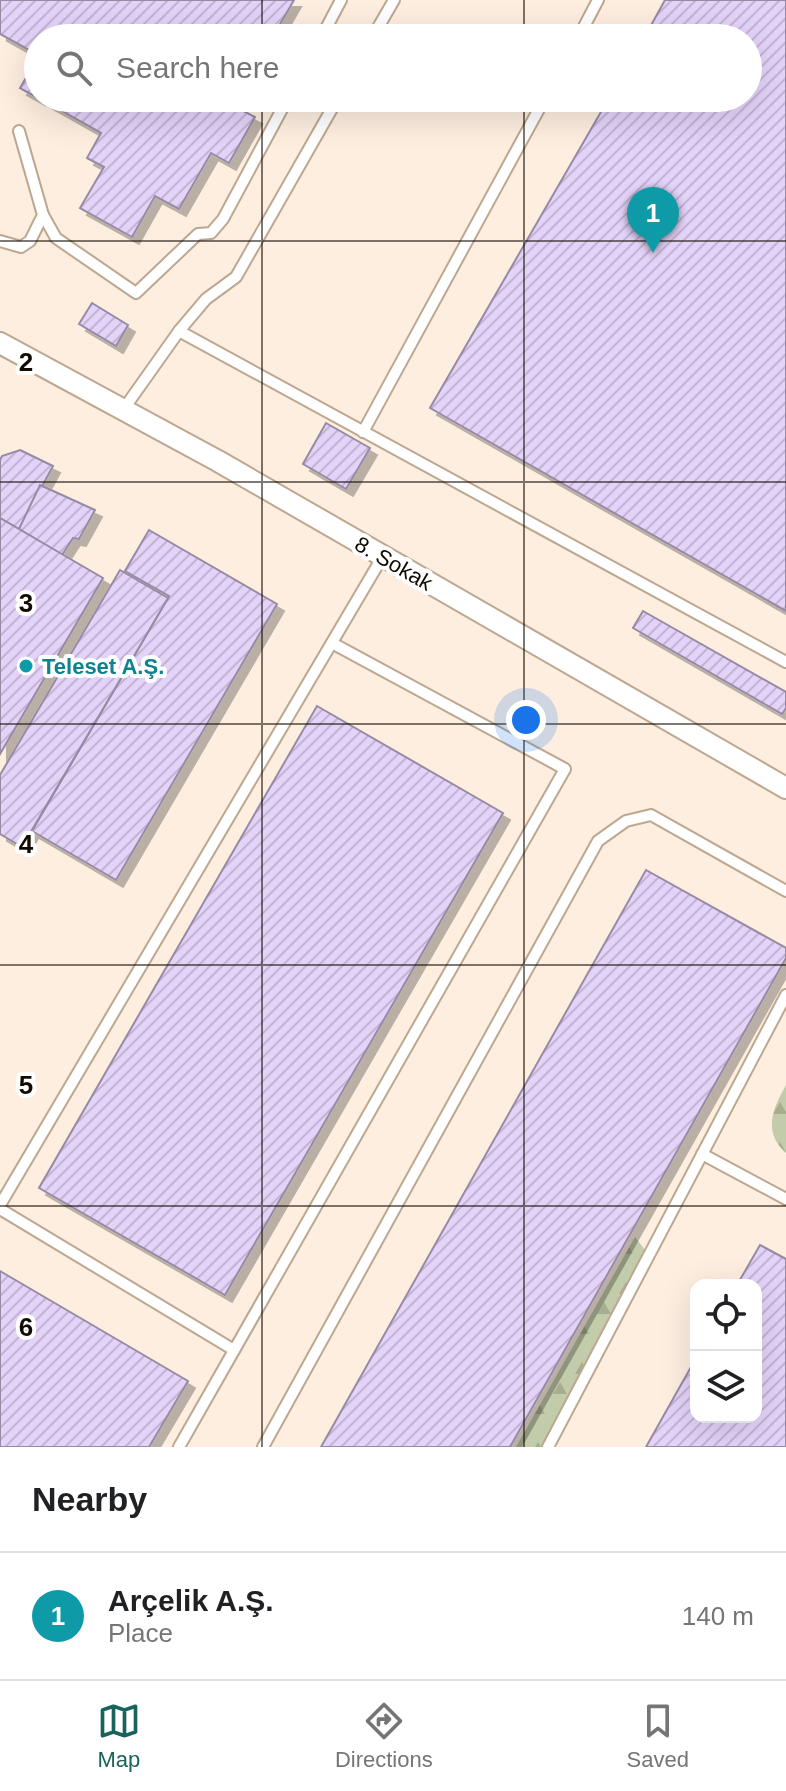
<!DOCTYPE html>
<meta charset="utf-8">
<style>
:root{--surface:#fff;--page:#f6f6f6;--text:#202124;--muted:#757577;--line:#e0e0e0;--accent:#18635c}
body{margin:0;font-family:Arial,sans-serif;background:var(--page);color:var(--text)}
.controls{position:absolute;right:24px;bottom:24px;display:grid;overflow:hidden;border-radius:16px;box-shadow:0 8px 32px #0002}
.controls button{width:72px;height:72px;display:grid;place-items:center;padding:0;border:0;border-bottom:2px solid var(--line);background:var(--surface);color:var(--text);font:40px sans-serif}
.you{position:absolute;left:526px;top:720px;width:28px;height:28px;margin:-20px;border:6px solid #fff;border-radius:50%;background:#1a73e8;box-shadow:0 0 0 12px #1a73e833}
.badge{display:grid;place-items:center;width:52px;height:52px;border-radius:50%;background:var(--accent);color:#fff;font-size:26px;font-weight:700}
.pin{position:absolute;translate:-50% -66px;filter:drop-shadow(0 2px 4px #0008)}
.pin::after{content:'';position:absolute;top:42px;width:28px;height:24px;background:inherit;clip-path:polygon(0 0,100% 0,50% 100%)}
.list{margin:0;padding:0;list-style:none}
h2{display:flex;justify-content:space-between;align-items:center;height:104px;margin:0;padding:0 32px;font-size:34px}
h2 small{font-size:26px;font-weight:400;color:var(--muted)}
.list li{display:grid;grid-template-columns:52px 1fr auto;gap:24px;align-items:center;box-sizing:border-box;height:128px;padding:0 32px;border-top:2px solid var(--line)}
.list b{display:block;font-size:30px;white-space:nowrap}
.list p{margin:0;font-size:26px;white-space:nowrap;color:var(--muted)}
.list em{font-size:26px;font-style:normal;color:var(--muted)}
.icon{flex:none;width:44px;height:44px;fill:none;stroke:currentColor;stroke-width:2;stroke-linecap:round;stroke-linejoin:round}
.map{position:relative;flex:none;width:786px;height:1447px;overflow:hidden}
.search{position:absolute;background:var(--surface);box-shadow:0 8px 32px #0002;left:24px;right:24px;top:24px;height:88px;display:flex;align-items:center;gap:20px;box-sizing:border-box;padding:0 28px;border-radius:44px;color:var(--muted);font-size:30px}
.sheet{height:232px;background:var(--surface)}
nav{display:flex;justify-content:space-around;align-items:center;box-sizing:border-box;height:112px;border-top:2px solid var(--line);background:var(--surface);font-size:22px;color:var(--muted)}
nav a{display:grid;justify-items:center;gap:4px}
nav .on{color:var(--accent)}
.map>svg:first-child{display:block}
</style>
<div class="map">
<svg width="786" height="1447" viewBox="0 0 786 1447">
<defs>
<pattern id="forest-firs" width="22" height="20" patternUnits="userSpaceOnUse" patternTransform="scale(2)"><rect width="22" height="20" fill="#c2cbaa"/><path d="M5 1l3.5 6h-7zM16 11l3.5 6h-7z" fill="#a6ad91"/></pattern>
<pattern id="building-hatch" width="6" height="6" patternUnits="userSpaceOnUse" patternTransform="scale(2)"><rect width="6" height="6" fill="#e4d3f9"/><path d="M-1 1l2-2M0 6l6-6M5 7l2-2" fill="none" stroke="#c3b4d4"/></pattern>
<filter id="shadow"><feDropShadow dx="7" dy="7" stdDeviation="0" flood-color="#0004"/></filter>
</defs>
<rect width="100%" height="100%" fill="#fdeee0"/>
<!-- forest -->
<g fill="url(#forest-firs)">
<path d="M786,1085V1153C762,1132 773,1108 786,1085Z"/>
<path d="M635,1237L649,1255L646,1275L549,1447H516Z"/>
</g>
<!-- building -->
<g fill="url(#building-hatch)" stroke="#968aa4" stroke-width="2" filter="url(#shadow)">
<path d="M0,0H294L272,38H38V55L0,34Z"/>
<path d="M665,0H786V611L430,408L609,98H748V38H644Z"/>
<path d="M38,57V98L20,88Z"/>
<path d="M39,98H238L234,106L255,117L229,163L211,153L179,209L155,196L132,237L80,208L104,167L87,158L101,133Z"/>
<path d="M92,303L128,325L116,346L79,324Z"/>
<path d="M326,423L370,448L346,489L303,464Z"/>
<path d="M20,450L53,466L19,529L0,518V460L2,456Z"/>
<path d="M40,485L95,510L79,539L73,538L62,555L19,529Z"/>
<path d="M0,518L103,578L0,754Z"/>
<path d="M149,530L277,604L116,880L32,831L169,596L125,571Z"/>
<path d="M120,570L168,598L22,847L0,834V775Z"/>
<path d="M643,611L786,692V708L782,714L633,628Z"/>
<path d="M317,706L503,813L225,1295L39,1188Z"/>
<path d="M646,870L786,948V958L510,1447H321Z"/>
<path d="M760,1245L786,1259V1447H646L696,1358V1417H756V1285H737Z"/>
<path d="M0,1271L188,1381L149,1447H0Z"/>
</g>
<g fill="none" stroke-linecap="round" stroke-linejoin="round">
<defs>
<g id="service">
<path d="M321,38L341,0"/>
<path d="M372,38L394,0"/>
<path d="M578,38L598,0"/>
<path d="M43,215L56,238L136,293L198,234L211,233L223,219L288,98"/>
<path d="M0,241L21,247L30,241L43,215L19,131"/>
<path d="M179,331L786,662"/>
<path d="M123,410L179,331L206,299L236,277L338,98"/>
<path d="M363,432L545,98"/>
<path d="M702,1154L786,1199"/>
<path d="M0,1205L383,556"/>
<path d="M0,1209L234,1350"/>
<path d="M179,1447L565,769L332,643"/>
<path d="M263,1447L598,841L626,821L651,815L786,891"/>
<path d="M548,1447L786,995"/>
</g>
<path id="minor" d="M0,343L218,461L786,788"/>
</defs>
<!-- service casing -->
<use href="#service" stroke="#bda790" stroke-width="14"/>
<!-- minor casing -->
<use href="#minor" stroke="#bda790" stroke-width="24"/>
<!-- service -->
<use href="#service" stroke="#fff" stroke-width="10"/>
<!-- minor -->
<use href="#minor" stroke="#fff" stroke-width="20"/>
</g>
<!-- grid -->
<path fill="none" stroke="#120b04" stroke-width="2" stroke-opacity="0.55" d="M262,0V38M524,0V38M262,98V1447M524,98V1447M0,241H786M0,482H786M0,724H786M0,965H786M0,1206H786"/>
<!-- markers -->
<circle fill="#0f9aa8" stroke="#fff" stroke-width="3" cx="26" cy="666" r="8"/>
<g text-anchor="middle" stroke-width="8" stroke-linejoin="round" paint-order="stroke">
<!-- street labels -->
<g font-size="22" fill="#120b04" stroke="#fff">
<text transform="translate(394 563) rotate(30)" y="8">8. Sokak</text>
</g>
<!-- culture labels -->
<g font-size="22" font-weight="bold" fill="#0d838f" stroke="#fff" text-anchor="start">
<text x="42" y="674">Teleset A.Ş.</text>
</g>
</g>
<g font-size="26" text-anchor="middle" font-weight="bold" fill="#120b04" stroke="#fff" stroke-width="8" stroke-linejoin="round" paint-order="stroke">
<text x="26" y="371">2</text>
<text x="26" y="612">3</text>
<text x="26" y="853">4</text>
<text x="26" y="1094">5</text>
<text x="26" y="1336">6</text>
</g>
</svg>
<div class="controls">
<button><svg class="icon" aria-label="locate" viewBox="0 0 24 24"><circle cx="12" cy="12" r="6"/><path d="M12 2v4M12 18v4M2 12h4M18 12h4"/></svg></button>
<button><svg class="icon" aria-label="layers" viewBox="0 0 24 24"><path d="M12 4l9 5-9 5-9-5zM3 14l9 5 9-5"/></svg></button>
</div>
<div class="you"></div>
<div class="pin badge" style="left:653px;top:253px;background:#0f9aa8">1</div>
<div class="search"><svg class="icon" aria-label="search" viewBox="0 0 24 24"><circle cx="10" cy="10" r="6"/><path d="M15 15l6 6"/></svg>Search here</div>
</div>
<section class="sheet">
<h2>Nearby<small></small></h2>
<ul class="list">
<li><span class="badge" style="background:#0f9aa8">1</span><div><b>Arçelik A.Ş.</b><p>Place</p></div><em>140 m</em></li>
</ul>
</section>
<nav>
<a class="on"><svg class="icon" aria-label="map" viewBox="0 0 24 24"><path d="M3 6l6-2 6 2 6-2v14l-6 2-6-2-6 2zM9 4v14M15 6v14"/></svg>Map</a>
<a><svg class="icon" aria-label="directions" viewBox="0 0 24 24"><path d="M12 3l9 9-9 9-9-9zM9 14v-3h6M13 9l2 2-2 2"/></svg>Directions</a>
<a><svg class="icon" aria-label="saved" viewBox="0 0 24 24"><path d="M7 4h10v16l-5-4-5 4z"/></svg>Saved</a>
</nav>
